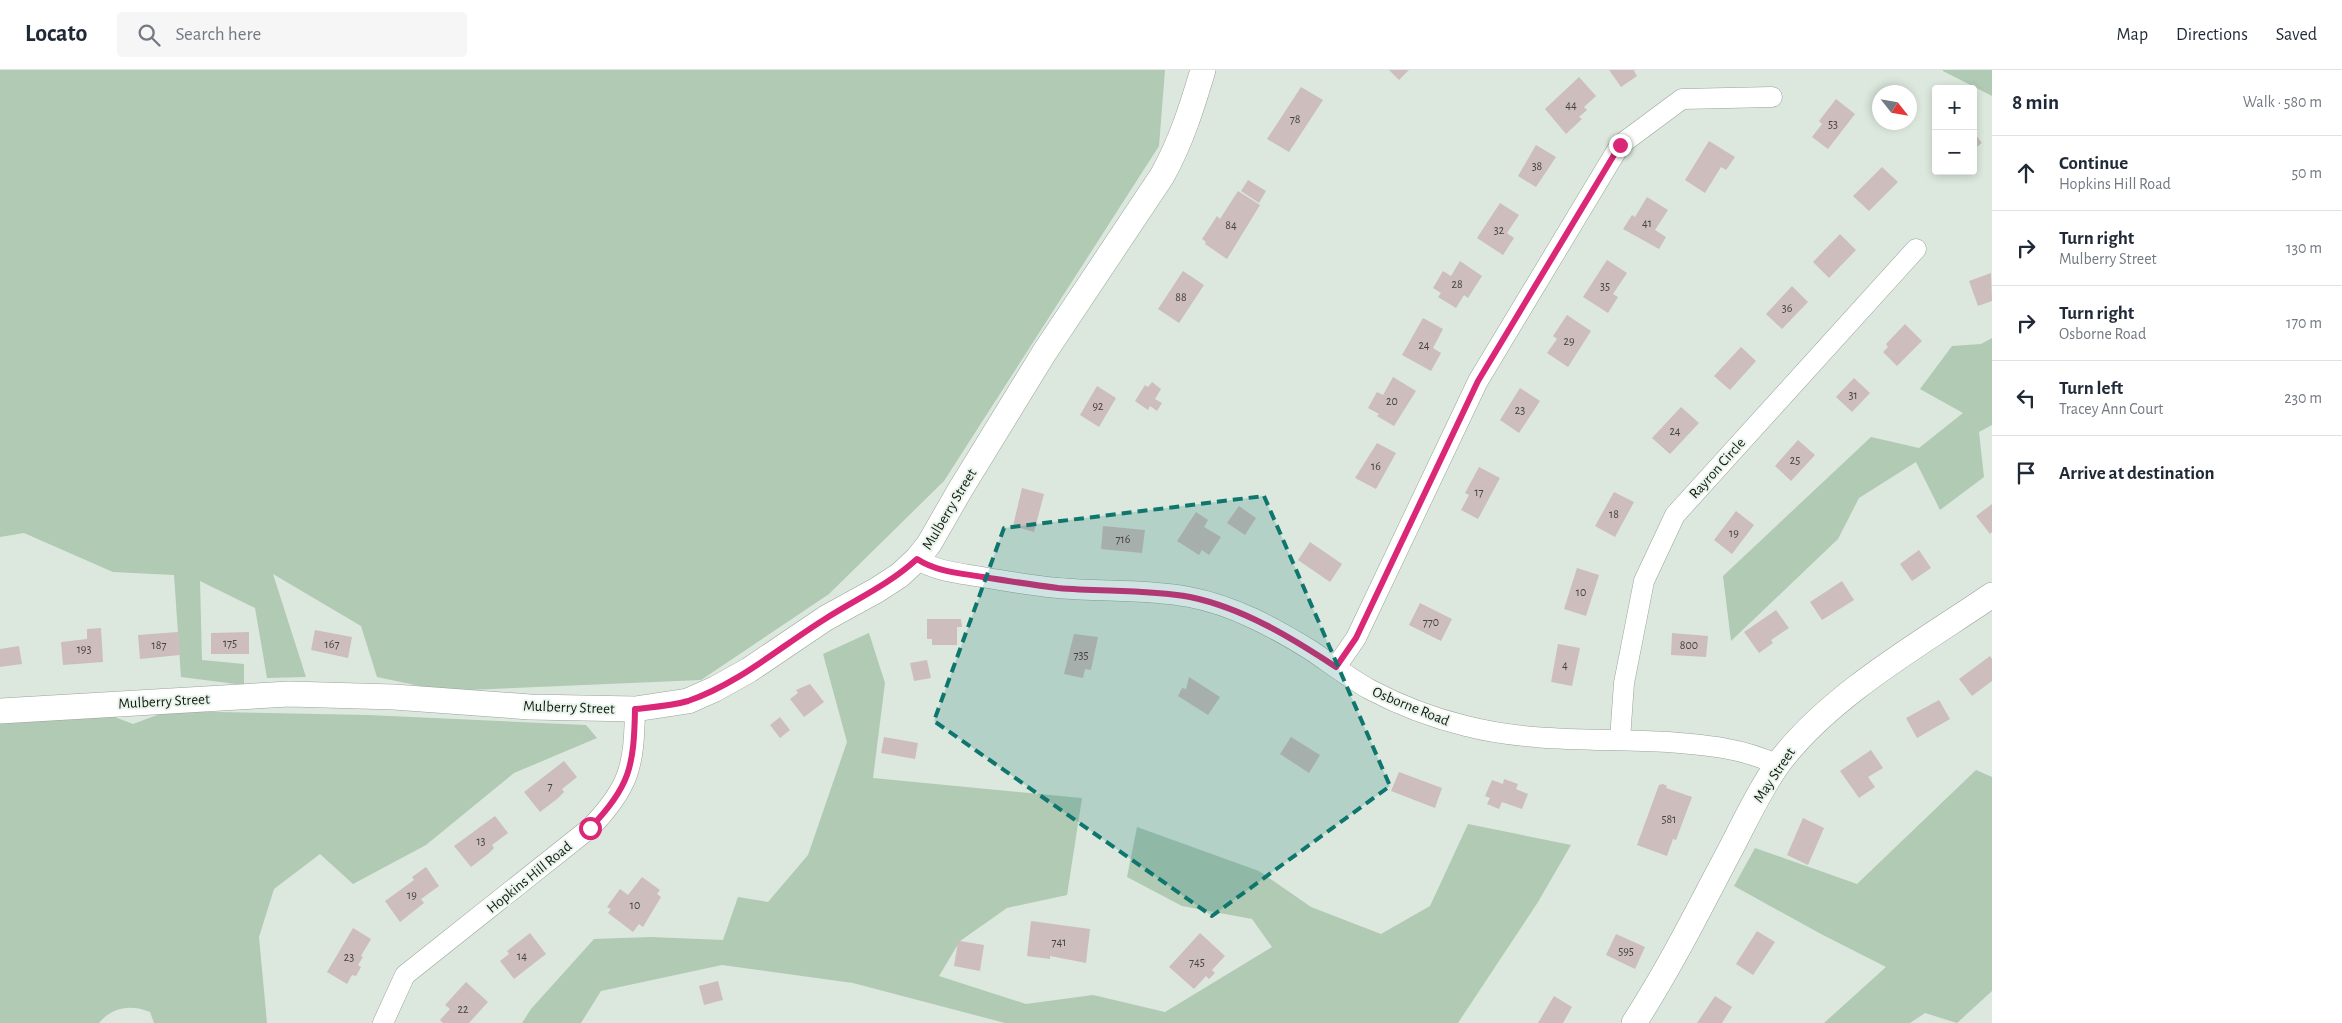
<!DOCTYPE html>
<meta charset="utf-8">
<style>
:root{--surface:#fff;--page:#f6f6f7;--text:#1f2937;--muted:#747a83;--line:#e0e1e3}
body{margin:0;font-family:"Alegreya Sans",sans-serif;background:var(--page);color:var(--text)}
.controls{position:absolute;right:15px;top:15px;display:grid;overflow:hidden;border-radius:5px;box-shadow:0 2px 8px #0003}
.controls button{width:45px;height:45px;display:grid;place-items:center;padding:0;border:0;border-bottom:1px solid var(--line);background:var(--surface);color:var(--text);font:25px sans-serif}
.compass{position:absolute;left:1872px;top:15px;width:45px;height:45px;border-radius:50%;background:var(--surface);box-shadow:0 2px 8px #0003;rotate:121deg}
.stop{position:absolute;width:15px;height:15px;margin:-11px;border:4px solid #db2777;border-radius:50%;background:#fff}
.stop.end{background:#db2777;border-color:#fff;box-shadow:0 1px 5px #0008}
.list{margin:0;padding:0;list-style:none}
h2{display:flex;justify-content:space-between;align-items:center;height:65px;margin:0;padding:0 20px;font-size:21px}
h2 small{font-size:16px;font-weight:400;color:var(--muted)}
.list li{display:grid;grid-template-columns:32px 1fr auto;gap:15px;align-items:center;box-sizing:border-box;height:75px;padding:0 20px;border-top:1px solid var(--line)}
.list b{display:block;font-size:19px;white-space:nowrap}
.list p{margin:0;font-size:16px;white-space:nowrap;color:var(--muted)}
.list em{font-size:16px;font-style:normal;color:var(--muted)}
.icon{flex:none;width:28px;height:28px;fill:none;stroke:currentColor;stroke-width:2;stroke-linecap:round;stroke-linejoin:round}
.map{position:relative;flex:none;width:1992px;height:953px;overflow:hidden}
header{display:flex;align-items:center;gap:30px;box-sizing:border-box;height:70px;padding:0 25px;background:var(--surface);border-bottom:1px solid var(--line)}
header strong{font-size:24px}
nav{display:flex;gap:28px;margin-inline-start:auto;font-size:18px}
.search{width:350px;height:45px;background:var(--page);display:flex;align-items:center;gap:12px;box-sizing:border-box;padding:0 18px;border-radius:5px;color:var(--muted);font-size:19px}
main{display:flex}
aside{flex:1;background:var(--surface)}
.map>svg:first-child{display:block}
</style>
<header>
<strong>Locato</strong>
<div class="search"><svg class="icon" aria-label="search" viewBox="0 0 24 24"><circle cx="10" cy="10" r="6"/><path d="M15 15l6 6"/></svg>Search here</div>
<nav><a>Map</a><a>Directions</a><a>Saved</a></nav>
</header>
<main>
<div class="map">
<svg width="1992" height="953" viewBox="0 0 1992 953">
<rect width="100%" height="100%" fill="#dce8de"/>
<!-- green -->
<g fill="#b0cab4">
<path d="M0,0H1165L1159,76L944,411L829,524L701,610L443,621L377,607L361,556L273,504L306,607L267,608L255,538L200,511L202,590L244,594V615L181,607L174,505L113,502L24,463L0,467Z"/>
<path d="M1943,0H1992V26L1943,1Z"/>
<path d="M1992,268V355L1979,362L1984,407L1940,440L1916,392L1859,428L1838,469L1731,571L1723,506L1871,367L1919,378L1963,343L1920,319L1952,276L1981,274Z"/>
<path d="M869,563L885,613L873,708L1082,728L1067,825L1007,838L960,871L939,906L1026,934L1093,925L1165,942L1272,877L1252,849L1182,836L1127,807L1137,757L1259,801L1311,837L1381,864L1430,836L1468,754L1571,775L1538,832L1458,953H1005L853,913L722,895L601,921L581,953H522L531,939L594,869L651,867L723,870L738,827L768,832L808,785L847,672L823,584Z"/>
<path d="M94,639L133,654L168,641L368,645L586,655L597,668L514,703L426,775L353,814L320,784L274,819L259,867L267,953H154L150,942C131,934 112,937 99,953H0V647Z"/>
<path d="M1976,700L1992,707V921L1957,953L1925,943L1910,953H1824L1886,897L1821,864L1734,816L1755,778L1857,814Z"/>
</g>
<!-- building -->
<g fill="#cdbdbd">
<path d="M1389,0H1409L1399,10Z"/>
<path d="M1609,0H1635L1634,1L1637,6L1621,17Z"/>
<path d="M1579,7L1596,26L1584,37L1587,40L1579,47L1582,49L1566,64L1545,39Z"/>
<path d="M1301,17L1323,30L1289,82L1267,69Z"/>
<path d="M1836,29L1855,44L1828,79L1812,67L1822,54L1819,51Z"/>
<path d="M1973,61L1982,73L1973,80Z"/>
<path d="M1709,71L1735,87L1726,100L1721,97L1705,123L1685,110Z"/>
<path d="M1536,75L1556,87L1536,117L1518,106Z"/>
<path d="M1882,97L1898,112L1869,141L1853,126Z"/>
<path d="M1248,110L1266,121L1259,133L1241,121Z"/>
<path d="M1238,121L1260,135L1227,189L1205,174L1206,172L1202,169L1217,146L1220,149Z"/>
<path d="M1647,127L1668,140L1655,160L1666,167L1659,179L1623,159L1632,145L1635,147Z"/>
<path d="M1500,133L1519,145L1507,163L1514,168L1503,185L1477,168Z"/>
<path d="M1840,164L1856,180L1829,208L1813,192Z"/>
<path d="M1607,190L1627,203L1613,224L1618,227L1608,243L1583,227Z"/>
<path d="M1460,191L1482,206L1468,228L1464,225L1456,238L1438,227L1441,223L1433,218L1443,201L1451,206Z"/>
<path d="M1183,201L1204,215L1179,253L1158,239Z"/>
<path d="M1991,203L1992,231L1978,236L1969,211Z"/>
<path d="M1792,216L1808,232L1782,259L1766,244Z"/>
<path d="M1567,245L1591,261L1568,297L1547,283L1557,269L1553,266Z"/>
<path d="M1423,248L1443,259L1433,278L1441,283L1431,301L1402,285Z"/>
<path d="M1905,254L1922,271L1897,296L1883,282L1888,277L1886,274Z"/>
<path d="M1741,277L1756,291L1730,320L1714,306Z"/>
<path d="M1393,307L1416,321L1394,356L1377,346L1379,344L1368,338L1377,322L1383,325Z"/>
<path d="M1854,308L1870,323L1852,342L1836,327Z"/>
<path d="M1152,312L1161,319L1155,329L1162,333L1157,341L1150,336L1148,340L1135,331L1145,315L1148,317Z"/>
<path d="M1097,316L1116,328L1099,357L1080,345Z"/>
<path d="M1520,318L1540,331L1519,363L1500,350Z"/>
<path d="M1681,337L1699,353L1670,384L1652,368Z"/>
<path d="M1798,370L1815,385L1791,411L1775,396Z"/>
<path d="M1377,373L1396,383L1376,419L1355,408Z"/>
<path d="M1479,397L1500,408L1478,449L1461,440L1469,425L1465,423Z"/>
<path d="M1022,418L1044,424L1034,462L1013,456Z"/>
<path d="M1614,422L1634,432L1615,467L1595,456Z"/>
<path d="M1992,434V462L1990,464L1976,446Z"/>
<path d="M1239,436L1256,448L1245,465L1227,453Z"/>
<path d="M1736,441L1754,455L1732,484L1714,470Z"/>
<path d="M1196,442L1208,450L1204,457L1221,467L1209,485L1202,480L1199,485L1177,471Z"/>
<path d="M1103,456L1145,460L1142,483L1101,479Z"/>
<path d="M1310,472L1342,494L1330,512L1298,490Z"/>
<path d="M1919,480L1931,498L1912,511L1900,494Z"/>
<path d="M1577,498L1599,505L1586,546L1564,539Z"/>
<path d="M1842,511L1854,530L1822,550L1810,532Z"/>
<path d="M1420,533L1452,549L1441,571L1409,555Z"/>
<path d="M1776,540L1789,558L1771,570L1773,573L1759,583L1744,562Z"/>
<path d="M927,549H961L962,557H957V575H932V569H927Z"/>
<path d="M101,558L103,592L63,595L61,572L87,569V559Z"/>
<path d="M315,560L352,567L348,588L311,580Z"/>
<path d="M178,562L180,585L140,589L138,565Z"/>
<path d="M249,562V584H211V563Z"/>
<path d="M1672,563L1708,566L1706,587L1671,585Z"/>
<path d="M1074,564L1098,567L1091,600L1085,599L1083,608L1064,604Z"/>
<path d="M1558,574L1580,578L1572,616L1551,612Z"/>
<path d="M19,576L22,594L0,597V579Z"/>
<path d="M1990,586L1992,589V611L1972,626L1959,609Z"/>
<path d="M927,590L931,608L914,611L910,593Z"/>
<path d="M1189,607L1220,627L1208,645L1178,626L1182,618L1186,619Z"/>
<path d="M810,614L824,632L804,647L790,629L798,623L796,620Z"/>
<path d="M1939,630L1950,649L1917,668L1906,648Z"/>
<path d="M780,647L790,660L780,668L770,655Z"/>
<path d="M884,667L918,673L915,689L881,683Z"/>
<path d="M1291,667L1320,685L1309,703L1280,684Z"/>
<path d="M1871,680L1883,698L1868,707L1875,717L1859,728L1840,701Z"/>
<path d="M564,691L577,707L562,719L564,722L557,729L540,742L524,722Z"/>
<path d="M1399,702L1442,718L1435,738L1391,721Z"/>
<path d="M1504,709L1518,714L1516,719L1528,724L1522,739L1502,732L1499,739L1487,734L1490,728L1485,726L1492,710L1503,714Z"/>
<path d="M1663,714L1667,716L1666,718L1692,727L1676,770L1673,769L1667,786L1637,775L1659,715Z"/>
<path d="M495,746L508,763L492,775L494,778L488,784L471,797L454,776Z"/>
<path d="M1803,748L1824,758L1808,795L1787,785Z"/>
<path d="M426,797L439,816L421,829L424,833L400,852L385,831L414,810L412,807Z"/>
<path d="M642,807L660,820L657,824L661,827L643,857L639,854L633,862L608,843L611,839L607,837L620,819L628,825Z"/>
<path d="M1031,851L1090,859L1086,893L1050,886V889L1027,886Z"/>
<path d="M353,858L371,869L361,886L363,887L358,895L361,897L356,906L352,905L347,914L327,902Z"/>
<path d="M1757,861L1775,872L1753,905L1736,894Z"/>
<path d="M530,863L546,884L514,909L500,891L509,884L507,881Z"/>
<path d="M1200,863L1225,886L1212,900L1215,903L1209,909L1206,906L1194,919L1169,897Z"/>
<path d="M1616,864L1645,877L1635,899L1606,885Z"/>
<path d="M960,871L984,875L980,901L954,896L958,872Z"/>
<path d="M718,911L723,930L704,935L699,916Z"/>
<path d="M466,912L488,932L469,953H443L440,950L450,939L445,935Z"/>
<path d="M1554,926L1572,937L1563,953H1538Z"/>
<path d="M1715,926L1732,937L1722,953H1697Z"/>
</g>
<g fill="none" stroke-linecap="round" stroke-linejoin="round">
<defs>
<g id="minor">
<path d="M917,489C937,502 960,503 982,507C1007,511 1033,516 1058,518C1102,522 1146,519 1189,527C1233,535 1275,558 1312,581C1331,594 1349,608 1369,619C1399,635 1433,648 1466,656C1532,673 1601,668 1668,672C1706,675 1743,678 1778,695"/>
<path d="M1336,597L1356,568L1478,311L1620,75L1682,29L1772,27"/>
<path d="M1620,669L1624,613L1644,511L1675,445L1916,179"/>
<path d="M383,953L405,905L590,758C630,717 634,696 635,639"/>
</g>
<g id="tertiary">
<path d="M0,641L289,624L394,627L530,637L635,639L688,631L715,619L749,600L826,548L877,520L900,505L917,489L929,474L960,420L1044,283L1162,106C1181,72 1192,37 1203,0"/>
<path d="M1634,953C1669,899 1698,841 1728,784C1744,754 1758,722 1778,694C1829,625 1922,573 1992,525"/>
</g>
</defs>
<!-- minor casing -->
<use href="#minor" stroke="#98a39a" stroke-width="21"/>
<!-- tertiary casing -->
<use href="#tertiary" stroke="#98a39a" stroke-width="26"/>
<!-- minor -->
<use href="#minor" stroke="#fff" stroke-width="20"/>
<!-- tertiary -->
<use href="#tertiary" stroke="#fff" stroke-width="25"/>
</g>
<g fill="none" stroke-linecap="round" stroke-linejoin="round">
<!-- route -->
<path stroke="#db2777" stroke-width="6" d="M590,758C630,717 634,696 635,639C653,637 671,636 688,631C738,614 780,577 825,549C858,528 887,516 917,489C937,502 960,503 983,507C1008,511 1033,515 1058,518C1102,522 1146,519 1190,527C1243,538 1292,568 1336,597L1356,568L1478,311L1620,75"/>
</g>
<!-- marked area -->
<path fill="#0f766e" fill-opacity="0.2" stroke="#0f766e" stroke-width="4" stroke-dasharray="10 6" stroke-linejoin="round" d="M1264,426L1390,716L1212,846L934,651L1004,458Z"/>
<g text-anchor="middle" stroke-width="4" stroke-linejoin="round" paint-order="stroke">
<!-- number labels -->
<g font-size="12" fill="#444340">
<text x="1571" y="39">44</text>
<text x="1295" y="53">78</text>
<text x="1833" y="58">53</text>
<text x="1537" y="100">38</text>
<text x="1647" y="157">41</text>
<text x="1231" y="159">84</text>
<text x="1499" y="164">32</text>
<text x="1457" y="218">28</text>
<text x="1605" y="220">35</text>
<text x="1181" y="231">88</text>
<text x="1787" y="242">36</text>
<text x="1569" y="275">29</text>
<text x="1424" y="279">24</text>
<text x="1853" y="329">31</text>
<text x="1392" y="335">20</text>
<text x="1098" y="340">92</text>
<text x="1520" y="344">23</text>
<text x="1675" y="365">24</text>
<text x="1795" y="394">25</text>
<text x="1376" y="400">16</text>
<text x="1479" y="426">17</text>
<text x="1614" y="448">18</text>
<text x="1734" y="467">19</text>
<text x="1123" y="473">716</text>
<text x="1581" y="526">10</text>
<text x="1431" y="556">770</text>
<text x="230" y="577">175</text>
<text x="332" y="578">167</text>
<text x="159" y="579">187</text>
<text x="1689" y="579">800</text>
<text x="84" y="583">193</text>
<text x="1081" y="589">735</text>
<text x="1565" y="599">4</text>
<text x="550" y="720">7</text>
<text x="1669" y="753">581</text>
<text x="481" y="775">13</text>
<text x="412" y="829">19</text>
<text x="635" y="839">10</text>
<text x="1059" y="876">741</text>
<text x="1626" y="885">595</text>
<text x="522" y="890">14</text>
<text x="349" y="891">23</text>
<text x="1197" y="896">745</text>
<text x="463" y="943">22</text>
</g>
<!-- street labels -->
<g font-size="15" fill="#161a16" stroke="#e9f5eb">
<text transform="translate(1717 398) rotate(-48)" y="5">Rayron Circle</text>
<text transform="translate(949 439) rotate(-59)" y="5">Mulberry Street</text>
<text transform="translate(164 631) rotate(-3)" y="5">Mulberry Street</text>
<text transform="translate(1411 636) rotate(22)" y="5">Osborne Road</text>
<text transform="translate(569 637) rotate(2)" y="5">Mulberry Street</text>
<text transform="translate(1774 705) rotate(-56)" y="5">May Street</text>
<text transform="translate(529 807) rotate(-39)" y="5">Hopkins Hill Road</text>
</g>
</g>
</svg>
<div class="controls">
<button>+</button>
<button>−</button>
</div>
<svg class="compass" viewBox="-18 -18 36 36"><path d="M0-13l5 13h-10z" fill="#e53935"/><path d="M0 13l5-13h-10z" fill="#747a83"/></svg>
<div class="stop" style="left:590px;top:758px"></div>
<div class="stop end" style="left:1620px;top:75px"></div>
</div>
<aside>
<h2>8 min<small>Walk · 580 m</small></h2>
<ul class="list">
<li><svg class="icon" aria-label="ahead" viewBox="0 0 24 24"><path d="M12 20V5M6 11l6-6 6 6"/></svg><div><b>Continue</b><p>Hopkins Hill Road</p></div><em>50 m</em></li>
<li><svg class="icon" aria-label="right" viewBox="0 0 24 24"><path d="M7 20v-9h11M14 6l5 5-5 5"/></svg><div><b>Turn right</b><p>Mulberry Street</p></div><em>130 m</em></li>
<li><svg class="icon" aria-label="right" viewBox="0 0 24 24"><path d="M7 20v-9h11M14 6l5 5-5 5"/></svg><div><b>Turn right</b><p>Osborne Road</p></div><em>170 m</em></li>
<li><svg class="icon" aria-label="left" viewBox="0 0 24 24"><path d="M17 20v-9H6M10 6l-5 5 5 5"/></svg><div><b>Turn left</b><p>Tracey Ann Court</p></div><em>230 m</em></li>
<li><svg class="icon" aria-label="arrive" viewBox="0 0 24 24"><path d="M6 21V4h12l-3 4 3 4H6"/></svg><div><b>Arrive at destination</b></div></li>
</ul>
</aside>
</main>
